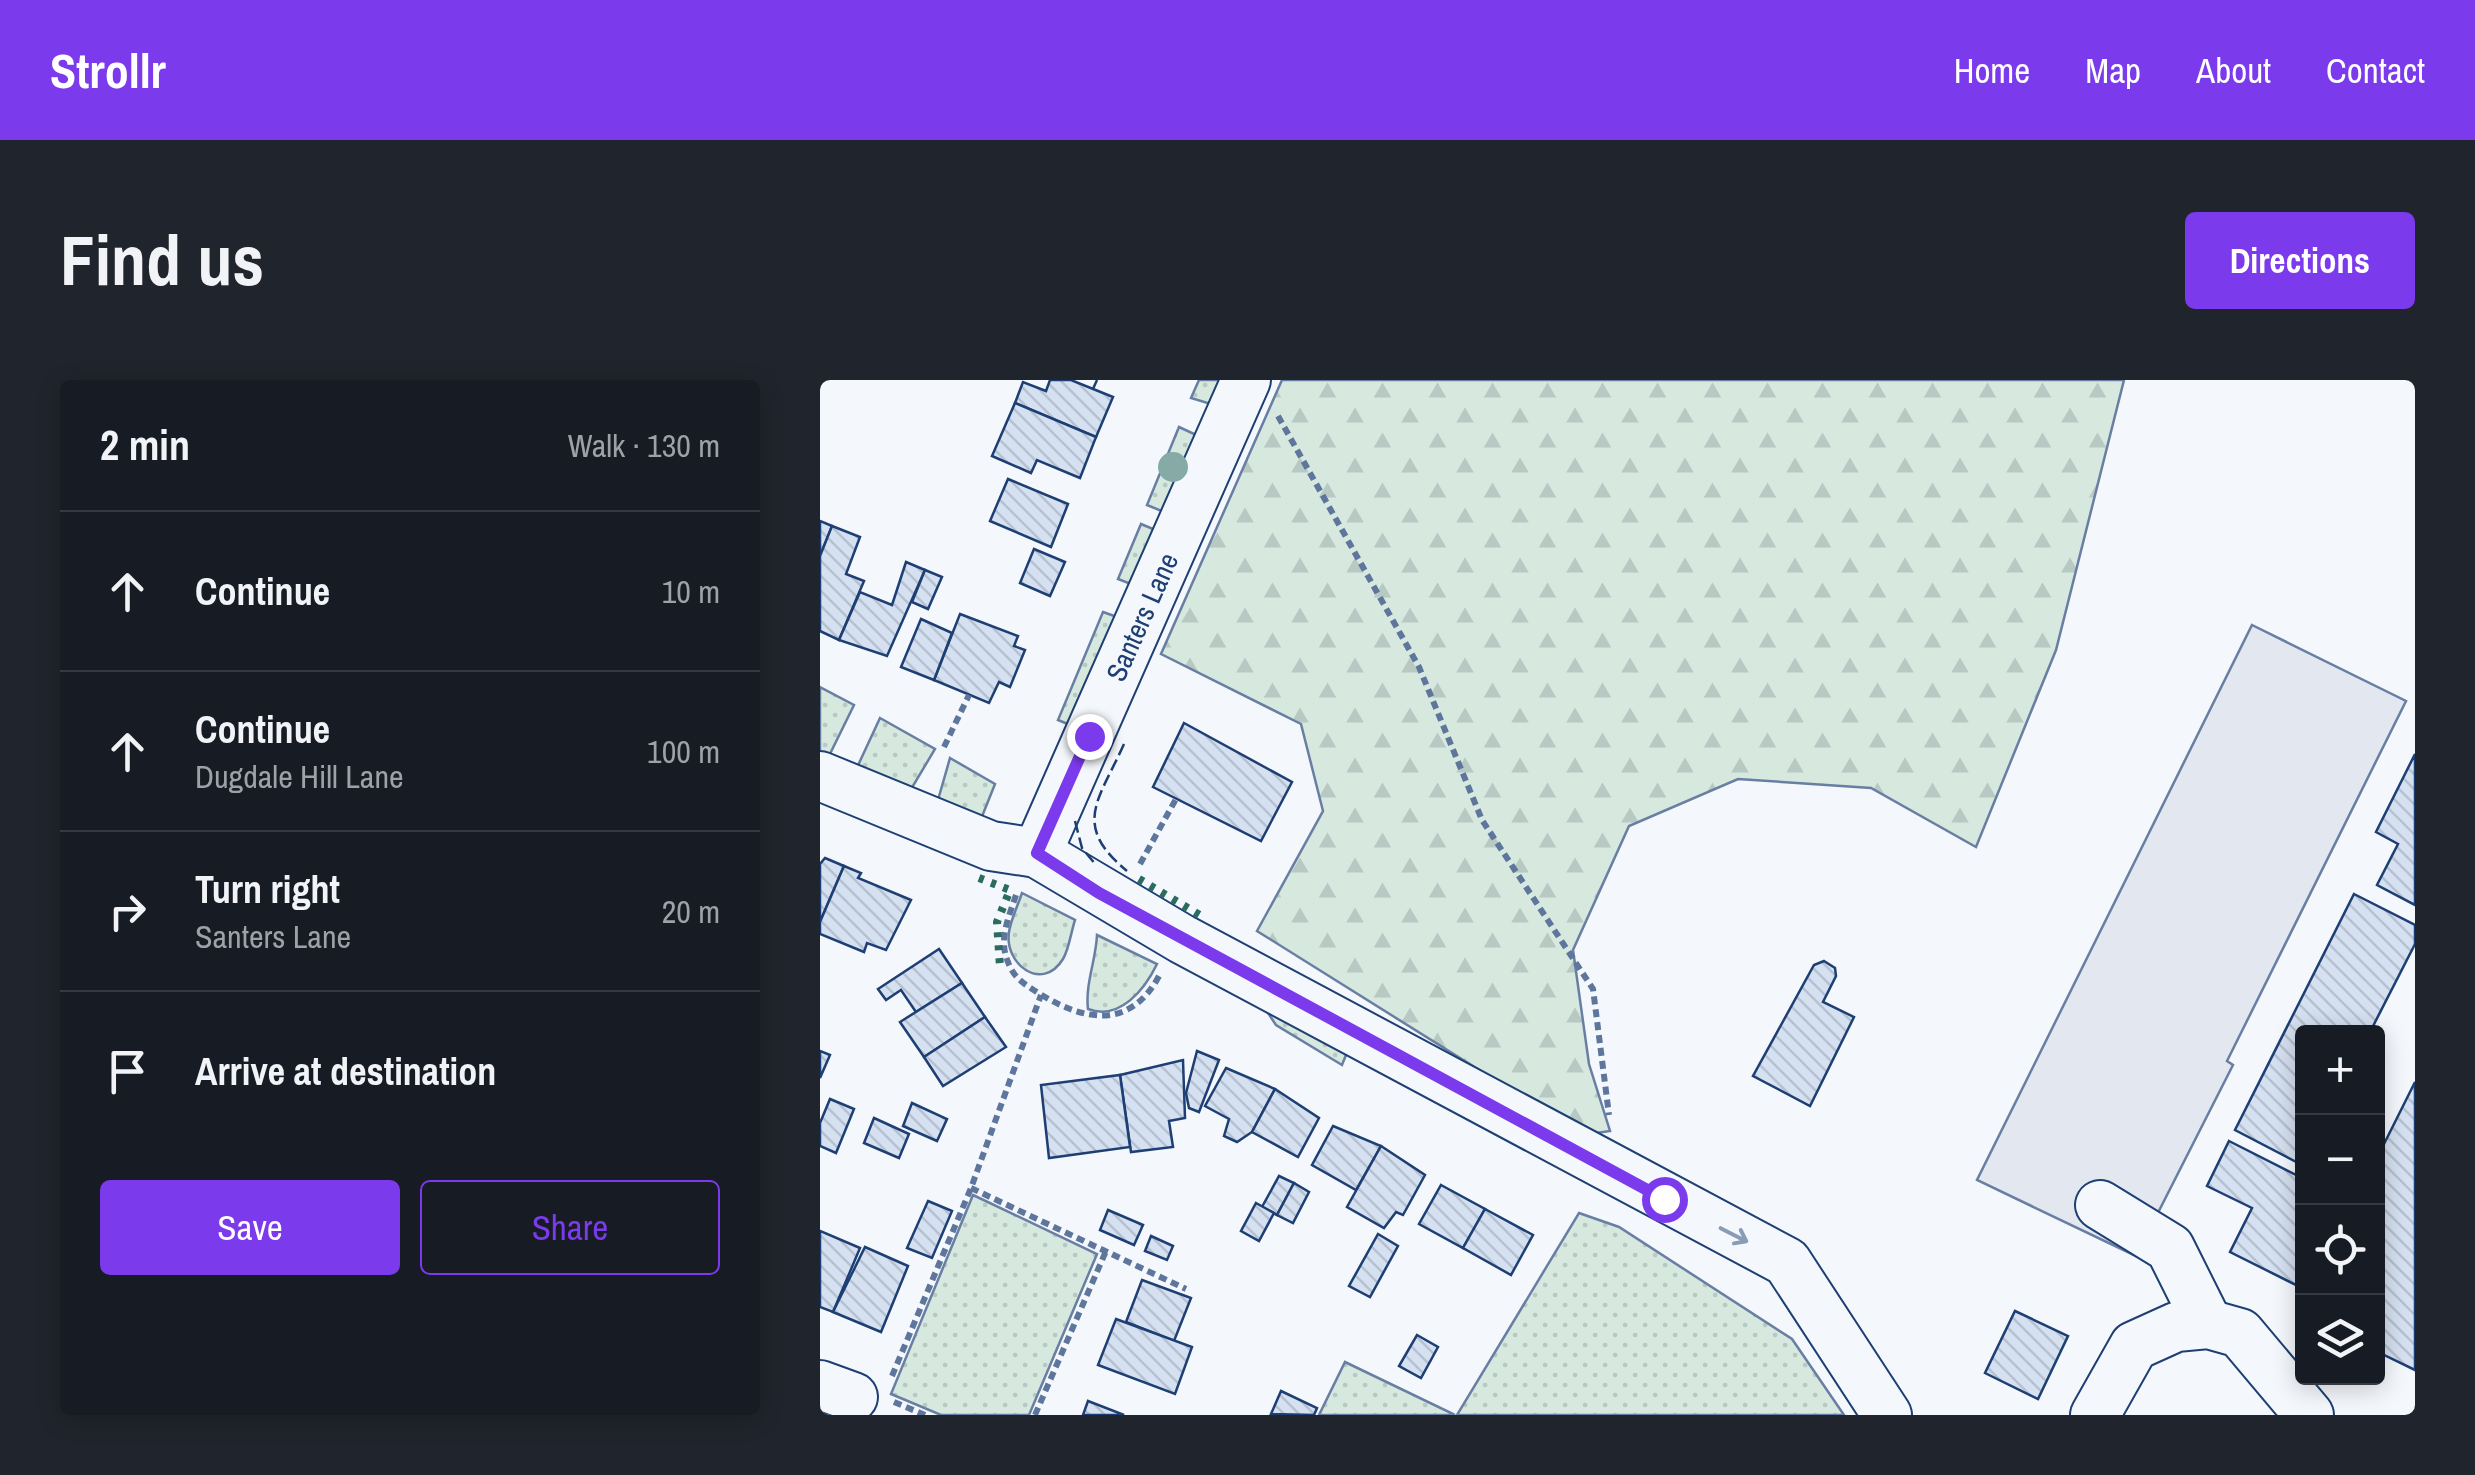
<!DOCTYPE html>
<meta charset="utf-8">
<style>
:root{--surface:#171b24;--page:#20242c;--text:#f1f3f6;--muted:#9ea1a6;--line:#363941;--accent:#7c3aed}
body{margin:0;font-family:"Archivo Narrow",sans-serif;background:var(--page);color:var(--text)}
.controls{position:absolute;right:30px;bottom:30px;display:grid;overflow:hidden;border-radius:10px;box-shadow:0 5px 25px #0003}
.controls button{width:90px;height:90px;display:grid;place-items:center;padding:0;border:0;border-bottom:2px solid var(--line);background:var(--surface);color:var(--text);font:50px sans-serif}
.stop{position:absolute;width:30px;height:30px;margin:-22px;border:8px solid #7c3aed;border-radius:50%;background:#fff}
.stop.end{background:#7c3aed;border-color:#fff;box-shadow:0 2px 10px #0008}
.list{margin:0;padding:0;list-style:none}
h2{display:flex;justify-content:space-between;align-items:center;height:130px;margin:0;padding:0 40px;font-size:42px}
h2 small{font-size:32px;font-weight:400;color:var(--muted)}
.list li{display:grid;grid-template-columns:65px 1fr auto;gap:30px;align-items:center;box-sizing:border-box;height:160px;padding:0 40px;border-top:2px solid var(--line)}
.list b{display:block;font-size:38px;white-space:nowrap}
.list p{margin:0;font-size:32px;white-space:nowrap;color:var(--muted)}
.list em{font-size:32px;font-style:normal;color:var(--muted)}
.actions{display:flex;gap:20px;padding:30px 40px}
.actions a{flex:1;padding:22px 0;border:2px solid var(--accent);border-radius:10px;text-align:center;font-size:35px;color:var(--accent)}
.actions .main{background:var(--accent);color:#fff}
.icon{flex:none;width:55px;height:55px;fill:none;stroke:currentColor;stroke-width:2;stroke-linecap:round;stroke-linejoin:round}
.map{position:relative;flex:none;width:1595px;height:1035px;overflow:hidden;border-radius:10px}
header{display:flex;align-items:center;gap:60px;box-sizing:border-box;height:140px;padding:0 50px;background:var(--accent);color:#fff}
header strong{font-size:48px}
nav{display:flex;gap:55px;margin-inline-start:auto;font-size:35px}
.intro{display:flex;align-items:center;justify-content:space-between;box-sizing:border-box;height:240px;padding:0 60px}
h1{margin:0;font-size:70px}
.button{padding:25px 45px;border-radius:10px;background:var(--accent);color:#fff;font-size:35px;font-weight:700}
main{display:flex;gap:60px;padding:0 60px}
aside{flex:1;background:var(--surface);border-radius:10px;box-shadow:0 5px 25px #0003}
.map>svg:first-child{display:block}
</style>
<header>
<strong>Strollr</strong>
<nav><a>Home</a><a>Map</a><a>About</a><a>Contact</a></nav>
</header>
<div class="intro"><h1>Find us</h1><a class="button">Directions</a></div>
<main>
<aside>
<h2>2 min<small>Walk · 130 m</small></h2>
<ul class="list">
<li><svg class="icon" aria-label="ahead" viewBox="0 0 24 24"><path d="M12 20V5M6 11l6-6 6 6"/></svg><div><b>Continue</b></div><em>10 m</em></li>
<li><svg class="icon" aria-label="ahead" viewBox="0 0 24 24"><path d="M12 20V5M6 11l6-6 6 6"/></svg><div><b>Continue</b><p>Dugdale Hill Lane</p></div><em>100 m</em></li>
<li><svg class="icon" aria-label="right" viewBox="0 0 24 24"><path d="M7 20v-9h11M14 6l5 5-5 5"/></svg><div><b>Turn right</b><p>Santers Lane</p></div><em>20 m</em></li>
<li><svg class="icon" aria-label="arrive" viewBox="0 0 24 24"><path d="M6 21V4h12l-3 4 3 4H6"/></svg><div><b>Arrive at destination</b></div></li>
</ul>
<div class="actions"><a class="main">Save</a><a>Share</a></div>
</aside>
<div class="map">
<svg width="1595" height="1035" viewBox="0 0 1595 1035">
<defs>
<pattern id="grass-dots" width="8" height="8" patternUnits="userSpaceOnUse" patternTransform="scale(2.5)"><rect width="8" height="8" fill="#d7e8df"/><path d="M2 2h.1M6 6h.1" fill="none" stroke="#b8c8c3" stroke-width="1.8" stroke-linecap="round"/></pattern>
<pattern id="forest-firs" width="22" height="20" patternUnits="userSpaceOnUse" patternTransform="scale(2.5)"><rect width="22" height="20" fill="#d7e8df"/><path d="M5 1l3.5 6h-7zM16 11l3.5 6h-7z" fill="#b8c8c3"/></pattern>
<pattern id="building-back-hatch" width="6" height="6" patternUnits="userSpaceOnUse" patternTransform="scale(2.5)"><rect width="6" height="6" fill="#d5e0f0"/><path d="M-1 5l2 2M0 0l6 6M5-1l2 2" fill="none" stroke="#b6c1d1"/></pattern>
</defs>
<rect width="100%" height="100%" fill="#f4f7fb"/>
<!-- grass -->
<g fill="url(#grass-dots)" stroke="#687fa3" stroke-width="2.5">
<path d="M379,0H405L394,25L371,18Z"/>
<path d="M359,47L383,58L344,132L327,125Z"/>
<path d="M321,144L345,154L321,208L298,199Z"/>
<path d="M283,232L300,238L255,347L238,340Z"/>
<path d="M0,307L34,325L6,382L0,380Z"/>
<path d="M60,338L115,369L87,416L34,394Z"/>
<path d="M130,378L175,404L161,439L116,427Z"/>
<path d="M202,513L255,540C251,552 249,569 243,579C222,613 184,584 189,552C191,539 198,525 202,513Z"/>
<path d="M277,555L337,584C325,609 300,641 268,629C265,604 276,580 277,555Z"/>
<path d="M442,624L528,670L522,685L456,645Z"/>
<path d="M153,815L277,874L209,1035H121L71,1014Z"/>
<path d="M759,833L799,847L972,959L1024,1035H637Z"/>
<path d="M525,982L635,1035H499Z"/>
</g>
<!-- forest -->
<path fill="url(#forest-firs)" stroke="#687fa3" stroke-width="2.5" d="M462,0H1304L1236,270L1156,467L1051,408L918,399L809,446L753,570L769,684L790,751L763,755L437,551L503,431L481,344L341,274Z"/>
<!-- parking -->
<path fill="#e3e8f0" stroke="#687fa3" stroke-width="2.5" d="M1432,245L1586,321L1407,681L1413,685L1316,876L1157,800Z"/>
<!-- building -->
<g fill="url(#building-back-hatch)" stroke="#1d3f73" stroke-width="2.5">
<path d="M230,0H251L293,17L276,57L195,23L203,2L226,11Z"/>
<path d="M195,23L276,57L260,98L217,80L211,93L172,76Z"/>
<path d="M188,99L248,124L231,167L170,141Z"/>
<path d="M0,141L12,146L0,176Z"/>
<path d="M12,146L40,157L26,194L44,201L19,260L0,251V176Z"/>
<path d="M214,169L245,182L230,216L200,203Z"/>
<path d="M86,182L105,190L67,276L19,260L40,212L72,225Z"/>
<path d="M105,190L122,197L108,229L92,222Z"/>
<path d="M140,234L198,256L194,266L205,270L190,307L179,302L169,323L114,300Z"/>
<path d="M101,239L132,253L114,300L81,287Z"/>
<path d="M364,343L472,402L441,461L333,407Z"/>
<path d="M1595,374V525L1557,505L1578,464L1556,452Z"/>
<path d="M5,478L24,486L0,542V484Z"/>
<path d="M24,486L41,493L38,498L91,520L66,570L47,563L44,572L0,554V542Z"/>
<path d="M1534,514L1595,545V564L1550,652H1482V785L1415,750Z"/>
<path d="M119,569L142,603L96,632L81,610L66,620L58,609Z"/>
<path d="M1004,581L1015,588L1016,596L1003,622L1034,637L990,726L933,696L994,585Z"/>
<path d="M142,603L165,637L104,677L80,642Z"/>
<path d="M165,637L186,667L123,706L104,677Z"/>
<path d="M0,671L10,675L0,698Z"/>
<path d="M377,671L399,680L379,732L369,728L366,713Z"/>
<path d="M363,680L365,738L349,741L353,767L311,772L300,695Z"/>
<path d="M406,688L455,709L432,752L417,762L404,756L409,739L385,726Z"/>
<path d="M300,695L310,767L229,778L221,705Z"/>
<path d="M1595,702V990L1558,972V760L1564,764Z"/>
<path d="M455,709L499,738L478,777L432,752Z"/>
<path d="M10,719L34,729L16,773L0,766V743Z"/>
<path d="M92,723L127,739L117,761L83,746Z"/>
<path d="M54,738L89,754L79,778L44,763Z"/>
<path d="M513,746L561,766L536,810L492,785Z"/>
<path d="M1409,761L1482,798V908L1410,872L1432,828L1387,806Z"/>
<path d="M561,766L605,795L583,835L576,832L564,848L527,827Z"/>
<path d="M459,796L474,803L457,835L442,827Z"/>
<path d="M474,803L489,812L473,843L457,835Z"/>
<path d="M621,805L665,829L643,868L599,844Z"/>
<path d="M108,821L132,831L112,878L87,868Z"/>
<path d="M436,823L454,833L439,861L421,851Z"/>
<path d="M665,829L713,855L691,895L643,868Z"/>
<path d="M288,830L323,845L314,865L280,850Z"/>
<path d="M0,851L40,868L13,932L0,927Z"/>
<path d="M558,854L578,866L550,917L529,906Z"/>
<path d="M331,856L353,866L347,880L325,871Z"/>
<path d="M45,867L88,886L61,952L13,932Z"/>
<path d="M322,900L371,918L354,961L306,942Z"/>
<path d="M1195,931L1248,956L1218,1019L1165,993Z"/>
<path d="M296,939L372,967L355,1014L278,985Z"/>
<path d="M597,955L618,967L601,998L579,986Z"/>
<path d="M461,1011L497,1028L494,1035L451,1034Z"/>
<path d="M268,1021L304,1035H263Z"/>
</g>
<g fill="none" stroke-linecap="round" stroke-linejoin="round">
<defs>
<g id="minor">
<path d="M0,396L171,466L217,473L362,559L967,882L1067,1035"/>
<path d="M217,473L426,0"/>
<path d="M1280,825L1350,868L1388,944"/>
<path d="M0,1005L33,1017"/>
<path d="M1275,1035L1314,966L1356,947L1388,944L1420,953L1489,1035"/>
</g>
</defs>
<!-- minor casing -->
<use href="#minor" stroke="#1d3f73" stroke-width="52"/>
<!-- path -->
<g stroke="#5e769c" stroke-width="6" stroke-dasharray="8 5" stroke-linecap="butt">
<path d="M458,36L599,287L662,440L773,609L789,735"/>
<path d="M124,367L149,315"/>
<path d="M320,484L356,419"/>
<path d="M196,515C189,537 178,559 188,582C194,599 206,605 220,614C264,641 310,650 339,596"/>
<path d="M151,808L366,909"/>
<path d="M72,996L151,808L221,615"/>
<path d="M74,1022L105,1035"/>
<path d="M215,1035L286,871"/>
</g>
<!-- minor -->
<use href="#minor" stroke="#f4f7fb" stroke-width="48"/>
<!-- hedge -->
<g stroke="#2c6c60" stroke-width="8" stroke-dasharray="5 8" stroke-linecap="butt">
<path d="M159,498L190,510L177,542L180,587"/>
<path d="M319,499L383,537"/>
</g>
<!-- fence -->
<g stroke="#1d3f73" stroke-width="2.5" stroke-dasharray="12 5" stroke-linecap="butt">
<path d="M273,9L277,0"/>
<path d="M304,364C279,420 251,445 307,491"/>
<path d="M255,441L262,468L276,485"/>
</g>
</g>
<!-- trees -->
<circle fill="#86aba6" cx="353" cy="87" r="15"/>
<!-- one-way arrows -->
<defs><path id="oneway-shaft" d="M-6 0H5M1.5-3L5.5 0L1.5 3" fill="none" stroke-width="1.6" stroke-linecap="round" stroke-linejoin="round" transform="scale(2.5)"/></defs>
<use stroke="#889bb7" href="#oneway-shaft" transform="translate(914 855) rotate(27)"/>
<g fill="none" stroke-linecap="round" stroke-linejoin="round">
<!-- route -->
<path stroke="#7c3aed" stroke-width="12" d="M269,356L217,473L279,513L844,819"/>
</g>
<g text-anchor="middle" stroke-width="8" stroke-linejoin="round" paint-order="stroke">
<!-- street labels -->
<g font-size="28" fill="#1d3f73" stroke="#f4f7fb">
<text transform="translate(322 237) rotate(-66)" y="10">Santers Lane</text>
</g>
</g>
</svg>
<div class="controls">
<button>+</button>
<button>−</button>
<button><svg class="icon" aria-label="locate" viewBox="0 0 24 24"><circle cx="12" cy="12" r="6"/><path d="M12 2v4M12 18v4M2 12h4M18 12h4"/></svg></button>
<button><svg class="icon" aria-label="layers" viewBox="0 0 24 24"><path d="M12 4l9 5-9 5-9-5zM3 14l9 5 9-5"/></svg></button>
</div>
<div class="stop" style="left:844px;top:819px"></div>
<div class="stop end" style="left:269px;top:356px"></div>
</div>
</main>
